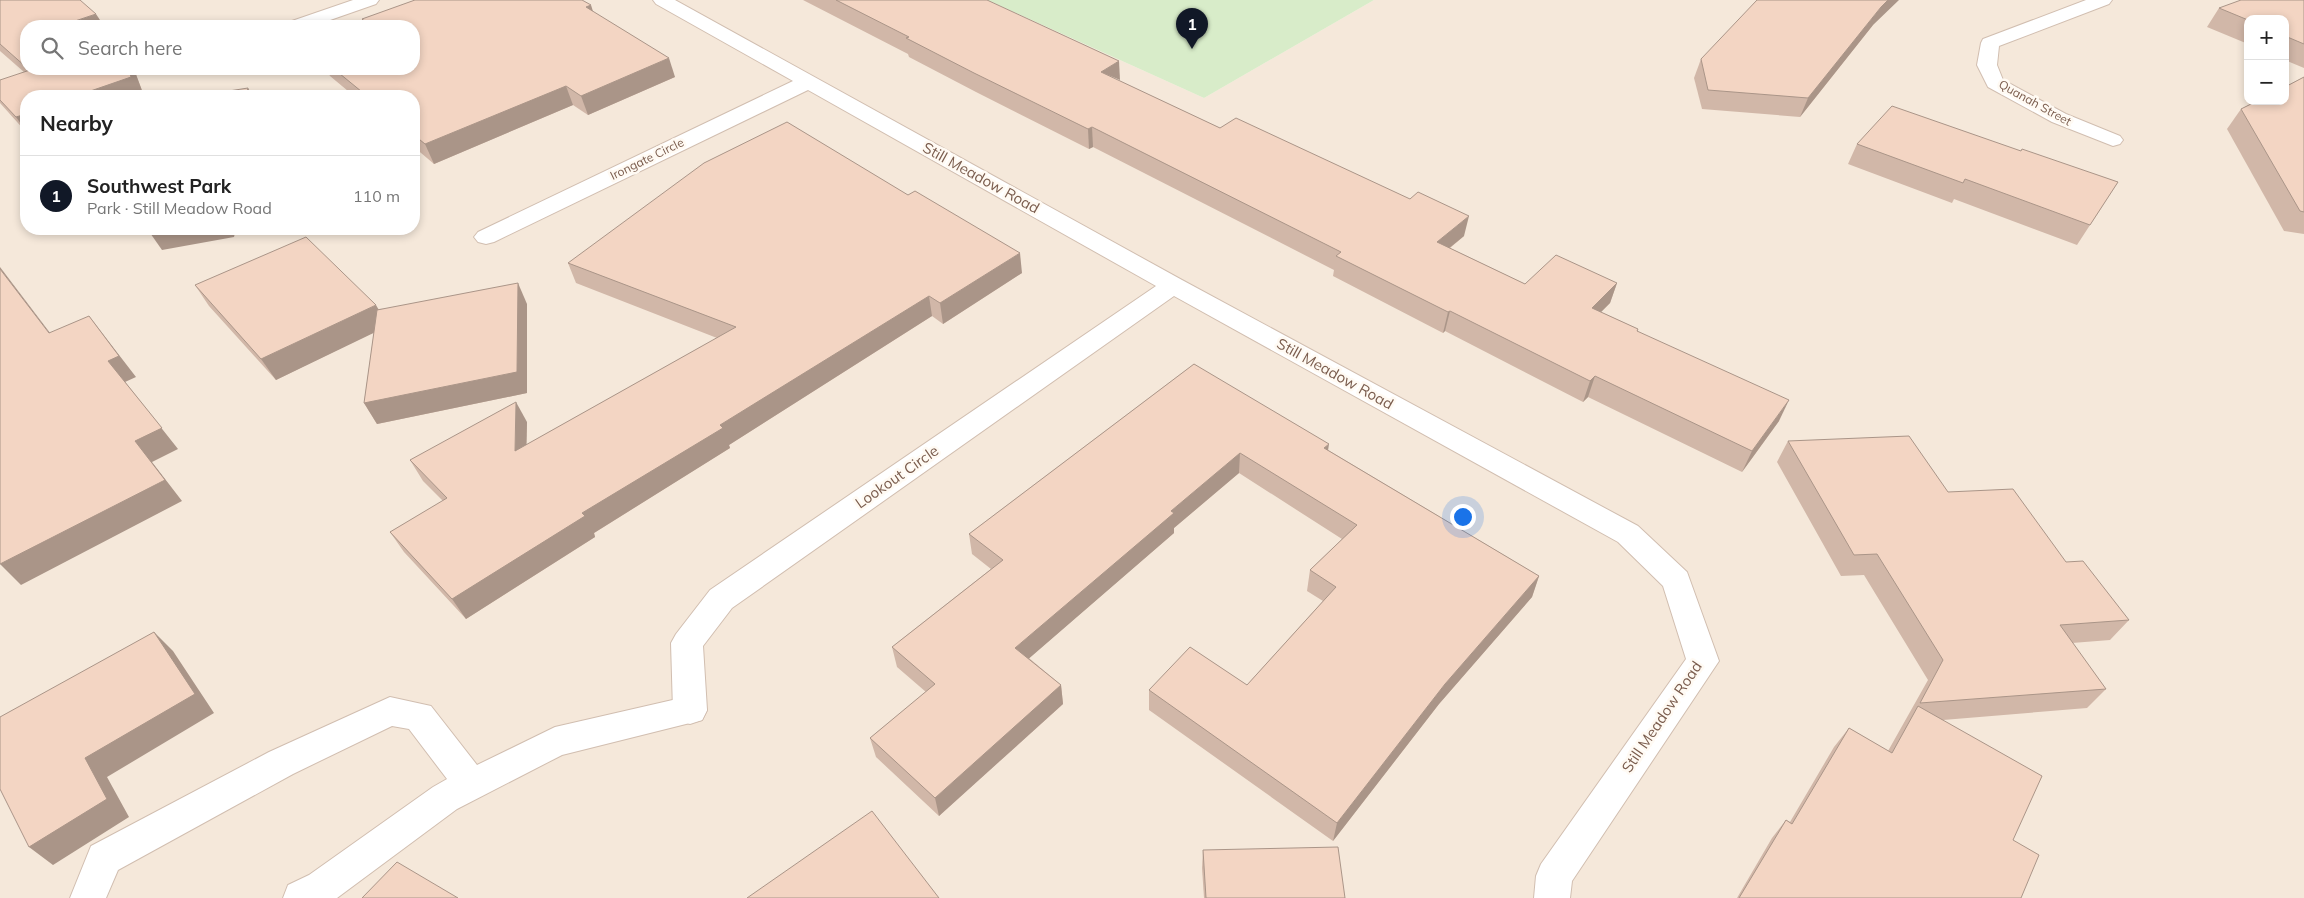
<!DOCTYPE html>
<meta charset="utf-8">
<style>
:root{--surface:#fff;--page:#f6f6f6;--text:#222;--muted:#767676;--line:#e0e0e0;--accent:#111827}
body{margin:0;font-family:Mulish,sans-serif;background:var(--page);color:var(--text)}
.controls{position:absolute;right:15px;top:15px;display:grid;overflow:hidden;border-radius:10px;box-shadow:0 2px 8px #0003}
.controls button{width:45px;height:45px;display:grid;place-items:center;padding:0;border:0;border-bottom:1px solid var(--line);background:var(--surface);color:var(--text);font:25px sans-serif}
.you{position:absolute;left:1462px;top:516px;width:18px;height:18px;margin:-12px;border:4px solid #fff;border-radius:50%;background:#1a73e8;box-shadow:0 0 0 8px #1a73e833}
.badge{display:grid;place-items:center;width:32px;height:32px;border-radius:50%;background:var(--accent);color:#fff;font-size:16px;font-weight:700}
.pin{position:absolute;translate:-50% -41px;filter:drop-shadow(0 1px 2px #0008)}
.pin::after{content:'';position:absolute;top:26px;width:18px;height:15px;background:inherit;clip-path:polygon(0 0,100% 0,50% 100%)}
.list{margin:0;padding:0;list-style:none}
h2{display:flex;justify-content:space-between;align-items:center;height:65px;margin:0;padding:0 20px;font-size:21px}
h2 small{font-size:16px;font-weight:400;color:var(--muted)}
.list li{display:grid;grid-template-columns:32px 1fr auto;gap:15px;align-items:center;box-sizing:border-box;height:80px;padding:0 20px;border-top:1px solid var(--line)}
.list b{display:block;font-size:19px;white-space:nowrap}
.list p{margin:0;font-size:16px;white-space:nowrap;color:var(--muted)}
.list em{font-size:16px;font-style:normal;color:var(--muted)}
.icon{flex:none;width:28px;height:28px;fill:none;stroke:currentColor;stroke-width:2;stroke-linecap:round;stroke-linejoin:round}
.map{position:relative;flex:none;width:2304px;height:898px;overflow:hidden}
.search{position:absolute;background:var(--surface);box-shadow:0 2px 8px #0003;left:20px;top:20px;width:400px;height:55px;display:flex;align-items:center;gap:12px;box-sizing:border-box;padding:0 18px;border-radius:20px;color:var(--muted);font-size:19px}
.panel{position:absolute;background:var(--surface);box-shadow:0 2px 8px #0003;left:20px;top:90px;width:400px;height:145px;border-radius:20px}
.map>svg:first-child{display:block}
</style>
<div class="map">
<svg width="2304" height="898" viewBox="0 0 2304 898">
<rect width="100%" height="100%" fill="#fdf6ec"/>
<!-- residential -->
<path fill="#f5e8da" fill-rule="evenodd" d="M0,0H987L1204,98L1374,0H2304V898H0ZM2248,19H2285V101H2248ZM26,26H414V69H26ZM26,96H414V229H26Z"/>
<!-- green -->
<path fill="#d8ecc9" d="M987,0H1374L1204,98Z"/>
<g fill="none" stroke-linecap="round" stroke-linejoin="round">
<defs>
<path id="service" d="M690,696L702,700L707,710L702,720L562,755L457,809L337,898H283L288,885L309,875L433,787L447,779L409,729L392,726L293,774L118,870L106,898H70L91,846L269,752L390,697L431,706L477,765L555,727Z"/>
<g id="minor">
<path d="M353,0H379L376,4L313,26H287L289,22Z"/>
<path d="M653,0H675L1182,280L1638,526L1687,572L1719,661L1572,881L1570,898H1534L1536,876L1541,864L1686,659L1663,586L1618,542L1174,296L732,608L703,646L707,710L702,720L690,724L678,720L673,710L671,643L676,634L710,590L1156,286L808,90L494,242L486,244L478,242L474,237L478,232L793,81L656,4Z"/>
<path d="M2086,0H2112L2109,4L1999,46L1997,65L2003,80L2066,114L2120,136L2123,140L2120,144L2113,146L2052,122L1988,87L1977,65L1981,43L1983,39Z"/>
</g>
</defs>
<!-- service casing -->
<use href="#service" stroke="#d1beb0" stroke-width="2"/>
<!-- minor casing -->
<use href="#minor" stroke="#d1beb0" stroke-width="2"/>
<!-- service -->
<use href="#service" fill="#fff" fill-rule="evenodd"/>
<!-- minor -->
<use href="#minor" fill="#fff" fill-rule="evenodd"/>
</g>
<!-- wall -->
<g fill="#d1b7a8">
<path d="M0,0L26,26V69H134L144,96H26V132L0,103V100L24,72L0,51Z"/>
<path d="M803,0H987L1119,81L1220,128L1464,236L1450,248L1525,284L1617,283L1610,303L1601,312L1638,329V332L1779,421L1742,472L1588,397L1583,402L1445,331L1443,333L1333,276L1334,270L1093,147L1089,149L976,92L909,57L908,54Z"/>
<path d="M2304,0V68L2285,60V19H2248V44L2207,27L2219,8Z"/>
<path d="M593,12L675,77L588,115L573,105L434,164L414,147V96H354L330,76L326,69H414V26H365L362,19Z"/>
<path d="M1873,25L1800,117L1702,109L1694,78L1701,59Z"/>
<path d="M2304,77V234L2284,231L2227,129L2241,109Z"/>
<path d="M1857,144L2021,151L2118,182L2077,245L1954,199L1952,203L1848,164Z"/>
<path d="M908,195L1022,273L943,324L932,316L729,445L730,448L594,533L595,537L466,619L404,552L390,532L443,501L423,481L410,460L527,422L526,445L717,338L576,283L568,263Z"/>
<path d="M195,285L378,309L527,304V393L377,424L364,403L374,332L276,380L209,306Z"/>
<path d="M1194,364L1328,450L1539,576L1532,597L1439,704L1333,841L1149,710V690L1247,685L1323,601L1307,591L1310,570L1342,539L1239,473L1174,528V533L1029,658L1061,685L1063,704L939,816L876,757L870,738L926,692L897,667L892,647L991,569L972,554L969,534Z"/>
<path d="M1788,441L1948,492L2066,562L2129,620L2110,640L2072,643L2106,689L2087,708L1943,720L2013,840L2021,898H1737L1772,838L1786,820L1790,822L1834,747L1849,728L1888,751L1928,680L1864,575L1841,576L1777,462Z"/>
<path d="M1203,850L1345,898H1204L1202,868Z"/>
</g>
<!-- shaded-wall -->
<g fill="#aa9588">
<path d="M1888,0H1899L1873,25L1800,117L1808,98L1881,7Z"/>
<path d="M591,5L597,24L586,7Z"/>
<path d="M96,14L104,26H64L63,25Z"/>
<path d="M669,58L675,77L588,115L581,96Z"/>
<path d="M1119,61L1120,80L1101,72Z"/>
<path d="M129,69H134L144,96H76Z"/>
<path d="M566,86L573,105L434,164L425,144Z"/>
<path d="M248,88L253,96H246Z"/>
<path d="M26,114V131L16,117Z"/>
<path d="M1092,127L1093,147L1089,149L1088,129Z"/>
<path d="M1469,216L1464,236L1432,262L1437,242Z"/>
<path d="M155,229H236L234,237L162,250L148,230Z"/>
<path d="M1020,253L1022,273L943,324L940,303Z"/>
<path d="M0,267L66,354L49,333L0,269Z"/>
<path d="M518,283L527,304V393L377,424L364,403Z"/>
<path d="M1617,283L1610,303L1585,328L1592,308Z"/>
<path d="M929,296L932,316L729,445L730,448L594,533L595,537L466,619L452,599L582,513L720,425Z"/>
<path d="M376,305L388,326L276,380L261,359Z"/>
<path d="M1450,311L1445,331L1443,333L1448,312Z"/>
<path d="M89,316L136,377L125,382L178,449L152,462L182,501L21,585L0,564L135,441Z"/>
<path d="M1595,376L1588,397L1583,402L1590,381Z"/>
<path d="M1789,400L1779,421L1742,472L1752,451Z"/>
<path d="M516,402L527,422L526,472L515,451Z"/>
<path d="M1329,444L1326,464L1324,448Z"/>
<path d="M1240,453L1239,473L1174,528V533L1018,668L1015,648L1171,511Z"/>
<path d="M1539,576L1532,597L1439,704L1333,841L1337,823L1445,684Z"/>
<path d="M154,632L173,651L214,713L107,777L129,817L53,865L29,847Z"/>
<path d="M1061,685L1063,704L939,816L935,798Z"/>
</g>
<!-- building -->
<g fill="#f3d5c3" stroke="#aa9588">
<path d="M0,0H80L96,14L63,25L64,26H26V67L0,44Z"/>
<path d="M415,0H582L591,5L586,7L669,58L581,96L566,86L425,144L414,135V96H367L334,69H414V26H371L362,19Z"/>
<path d="M836,0H987L1119,61L1101,72L1220,128L1236,118L1410,199L1418,192L1469,216L1437,242L1525,284L1556,255L1617,283L1592,308L1638,329L1637,331L1789,400L1752,451L1595,376L1590,381L1450,311L1448,312L1336,256L1341,252L1092,127L1088,129L974,73L906,38L909,37Z"/>
<path d="M1757,0H1888L1881,7L1808,98L1708,90L1701,59Z"/>
<path d="M2241,0H2304V44L2285,36V19H2248V20L2219,8Z"/>
<path d="M28,69H129L131,77L76,96H26V114L16,117L0,100V80L30,70Z"/>
<path d="M2304,77V212L2300,211L2241,109L2257,101H2285V87Z"/>
<path d="M248,88L246,96H197Z"/>
<path d="M1892,106L2021,151L2022,149L2118,182L2090,225L1965,179L1963,183L1857,144Z"/>
<path d="M787,122L908,195L915,191L1020,253L940,303L929,296L720,425L723,428L582,513L585,516L452,599L390,532L447,498L410,460L516,402L515,451L736,327L568,263L704,163Z"/>
<path d="M306,237L376,305L261,359L195,285Z"/>
<path d="M0,269L49,333L89,316L119,356L108,361L162,428L135,441L165,480L0,564Z"/>
<path d="M518,283L517,372L364,403L377,310Z"/>
<path d="M1194,364L1329,444L1324,448L1539,576L1445,684L1337,823L1149,690L1190,647L1247,685L1336,587L1310,570L1357,525L1240,453L1171,511L1174,513L1015,648L1061,685L935,798L870,738L935,684L892,647L1003,560L969,534Z"/>
<path d="M1909,436L1948,492L2013,489L2066,562L2083,561L2129,620L2060,625L2106,689L1920,703L1943,660L1877,554L1854,555L1788,441Z"/>
<path d="M154,632L195,694L85,758L107,799L29,847L0,789V717Z"/>
<path d="M1918,706L2042,776L2013,840L2039,855L2021,898H1739L1786,820L1792,824L1849,728L1892,753Z"/>
<path d="M872,811L939,898H747Z"/>
<path d="M1338,847L1345,898H1206L1203,850Z"/>
<path d="M397,862L458,898H362Z"/>
</g>
<g text-anchor="middle" stroke-width="5" stroke-linejoin="round" paint-order="stroke">
<!-- far-street labels -->
<g font-size="12" fill="#7a5c4d" stroke="#fffaf3">
<text transform="translate(2035 103) rotate(29)" y="4">Quanah Street</text>
<text transform="translate(647 159) rotate(-26)" y="4">Irongate Circle</text>
</g>
<!-- street labels -->
<g font-size="15" fill="#7a5c4d" stroke="#fffaf3">
<text transform="translate(981 178) rotate(29)" y="5">Still Meadow Road</text>
<text transform="translate(1335 374) rotate(29)" y="5">Still Meadow Road</text>
<text transform="translate(897 477) rotate(-35)" y="5">Lookout Circle</text>
<text transform="translate(1662 717) rotate(-56)" y="5">Still Meadow Road</text>
</g>
</g>
</svg>
<div class="controls">
<button>+</button>
<button>−</button>
</div>
<div class="you"></div>
<div class="pin badge" style="left:1192px;top:49px">1</div>
<div class="search"><svg class="icon" aria-label="search" viewBox="0 0 24 24"><circle cx="10" cy="10" r="6"/><path d="M15 15l6 6"/></svg>Search here</div>
<section class="panel">
<h2>Nearby<small></small></h2>
<ul class="list">
<li><span class="badge">1</span><div><b>Southwest Park</b><p>Park · Still Meadow Road</p></div><em>110 m</em></li>
</ul>
</section>
</div>
